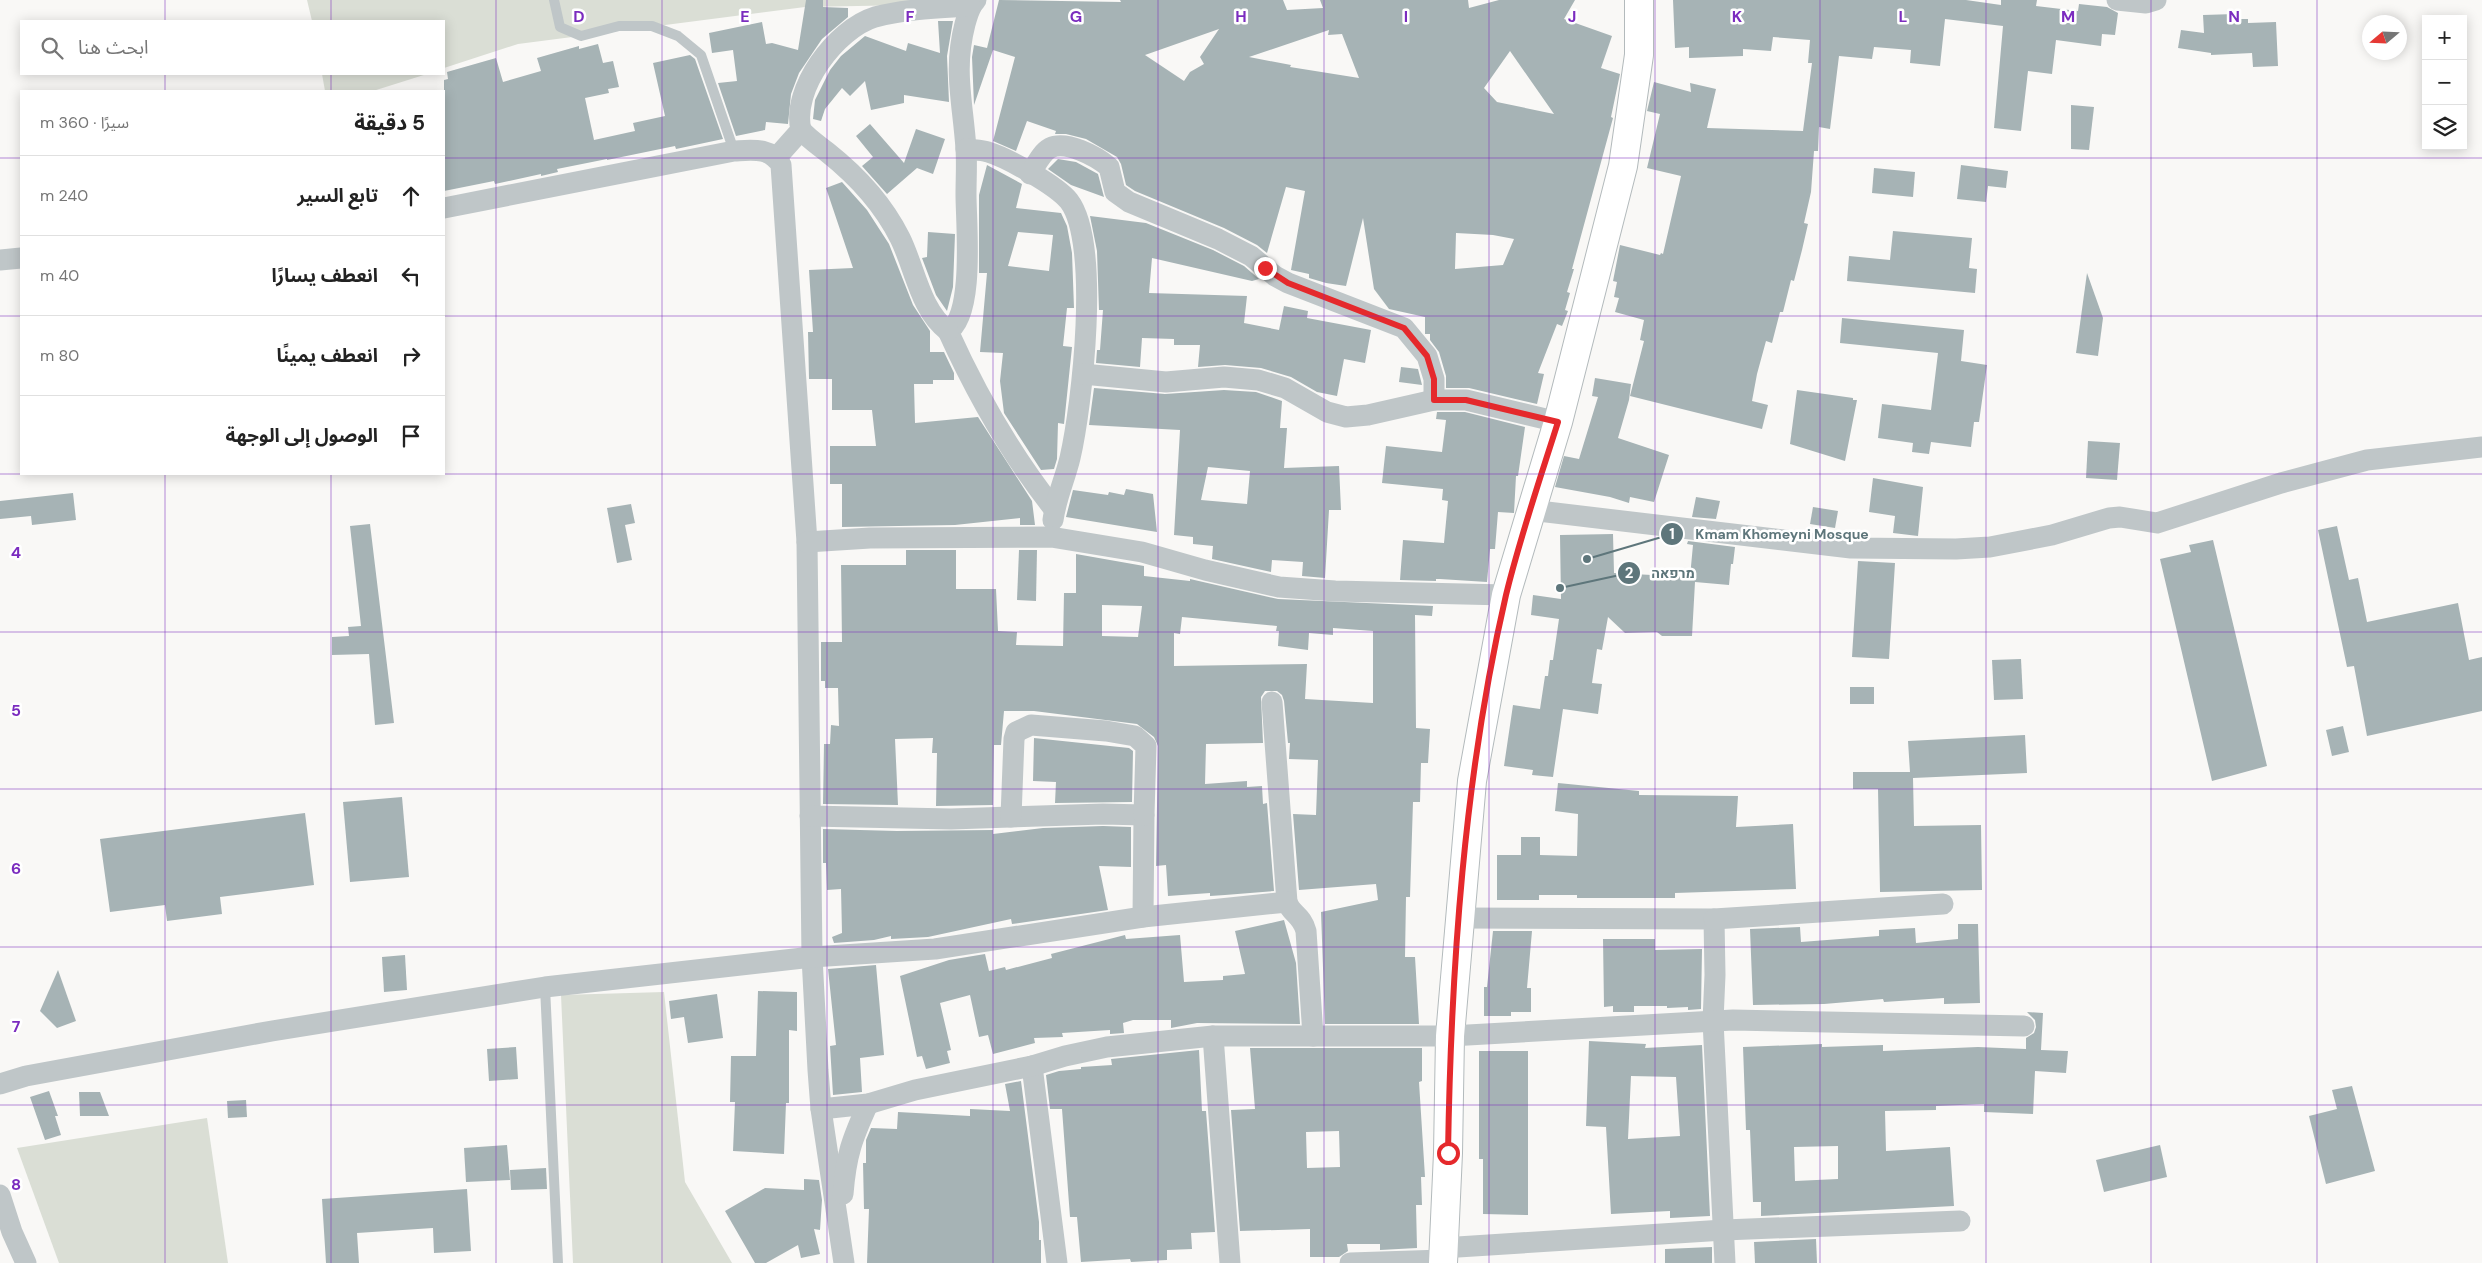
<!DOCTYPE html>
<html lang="ar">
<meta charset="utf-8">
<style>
:root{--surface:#fff;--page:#f6f6f6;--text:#222;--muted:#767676;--line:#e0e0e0}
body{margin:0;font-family:"DM Sans","Noto Sans Arabic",Heebo,sans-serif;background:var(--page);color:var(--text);direction:rtl}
.controls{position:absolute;right:15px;top:15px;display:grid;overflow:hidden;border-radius:0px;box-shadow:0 2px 12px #0003}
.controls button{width:45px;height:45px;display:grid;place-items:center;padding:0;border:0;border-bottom:1px solid var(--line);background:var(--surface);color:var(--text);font:25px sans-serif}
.compass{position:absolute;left:2362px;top:15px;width:45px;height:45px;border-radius:50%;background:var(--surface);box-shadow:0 2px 12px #0003;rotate:251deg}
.stop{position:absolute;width:15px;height:15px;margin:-11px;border:4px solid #e5292c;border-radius:50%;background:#fff}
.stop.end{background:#e5292c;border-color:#fff;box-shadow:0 1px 5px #0008}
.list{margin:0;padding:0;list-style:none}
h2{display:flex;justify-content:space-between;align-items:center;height:65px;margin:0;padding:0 20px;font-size:21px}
h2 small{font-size:16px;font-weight:400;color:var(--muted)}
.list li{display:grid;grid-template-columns:32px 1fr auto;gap:15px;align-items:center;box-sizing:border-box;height:80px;padding:0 20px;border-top:1px solid var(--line)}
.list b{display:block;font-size:19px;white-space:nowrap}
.list em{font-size:16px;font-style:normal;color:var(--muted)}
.icon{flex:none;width:28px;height:28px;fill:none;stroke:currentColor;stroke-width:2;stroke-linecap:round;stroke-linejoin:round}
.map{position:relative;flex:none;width:2482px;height:1263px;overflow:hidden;direction:ltr}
.search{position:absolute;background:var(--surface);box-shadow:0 2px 12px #0003;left:20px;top:20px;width:425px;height:55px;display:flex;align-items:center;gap:12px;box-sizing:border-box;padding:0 18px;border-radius:0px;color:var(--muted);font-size:19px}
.panel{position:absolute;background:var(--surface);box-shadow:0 2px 12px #0003;left:20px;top:90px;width:425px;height:385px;border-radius:0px;direction:rtl}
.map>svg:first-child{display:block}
</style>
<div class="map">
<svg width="2482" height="1263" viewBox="0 0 2482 1263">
<rect width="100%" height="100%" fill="#f9f8f6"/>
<!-- green -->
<g fill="#daded5">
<path d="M307,0H966L963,4L805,7L518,44L444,68V21H312Z"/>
<path d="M322,74H427L373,91H325Z"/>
<path d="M664,992L685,1182L732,1263H573L561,995Z"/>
<path d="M207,1118L228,1263H59L17,1148Z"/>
</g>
<!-- building -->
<g fill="#a6b3b5" fill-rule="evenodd">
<path d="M806,0H823V7L848,8V17L822,39L799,73L791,94L788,124L766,122L765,130L736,136L718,83L737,81L733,50L712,53L709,33L762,22L766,44L772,43L798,50Z"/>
<path d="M999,0L1121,2L1120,0H1283L1287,10L1323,8L1320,0H1468L1469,8L1499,0H1575L1564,19L1612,36L1601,68L1620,74L1611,117L1613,118L1572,269H1574L1567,292L1570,293L1565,310L1568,311L1562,326L1557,324L1538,373L1544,374L1537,404L1469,388H1446V376L1439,352L1430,340V334H1425V317L1389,309L1374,289L1363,218L1346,286L1326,283L1309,278V274L1291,270L1305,191L1286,187L1267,253L1257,245L1224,228L1135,191L1126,185L1121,164L1117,157L1086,139L1066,134H1055L1056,131L1027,121L1016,151L993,141L1015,57L993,50L974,105L972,57L974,45L987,48ZM1219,29L1200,57L1204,64L1190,72L1184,81L1145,55ZM1329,30L1328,35L1342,34L1359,78L1290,67L1291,65L1249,57ZM1510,51L1554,114L1497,102L1484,88ZM1456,233L1493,235L1514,239L1503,265L1455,269Z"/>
<path d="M1673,0H1966L2001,5V0H2037L2036,6L2078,11L2079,4L2107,7L2118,13L2115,35L2102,34L2101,46L2056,40L2052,74L2028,71L2021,131L1994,128L2003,26L1945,19L1940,66L1910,63L1911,50L1874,47L1872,59L1839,56L1830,129L1819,127L1818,151H1814L1811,192L1804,223L1808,224L1802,250L1794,281L1791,280L1783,312H1780L1772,343L1766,341L1757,374L1752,401L1768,405L1762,429L1630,396L1644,341L1640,340L1644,320L1615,312L1619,298L1614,297L1617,282L1613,281L1620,245L1660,255L1661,253L1663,254L1681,176L1647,168L1660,114L1647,111L1654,82L1691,92L1690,83L1716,89L1707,128L1803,131L1812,63H1808L1810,40L1773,37L1771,51L1743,49V56L1689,58V47L1675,48Z"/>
<path d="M2235,14V19H2248V23L2276,22L2278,66L2253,67L2252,53L2211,55V53L2178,48L2181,30L2204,33L2203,15Z"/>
<path d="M953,21L947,56L949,102L904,95V103L871,110L865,81L850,96L842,88L825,109L821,121L813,119L815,100L830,70L841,56L865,36L906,51L908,43L940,53L938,21Z"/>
<path d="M598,44L603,63L613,61L619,87L608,89L609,93L585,98L594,140L635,131L633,123L665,116L653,63L690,55L695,59L723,139L676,149L675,146L607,160V159L557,169L558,172L541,176V174L495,184L494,181L444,191V80L448,79L447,72L496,58L503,82L541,71L537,58L579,46V49Z"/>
<path d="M2071,105L2094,107L2089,150L2071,149Z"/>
<path d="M870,124L904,163L916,129L945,139L933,174L917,168L887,194L862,166L873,157L856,136Z"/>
<path d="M1058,159L1076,162L1098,174L1104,197L1071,185L1048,169Z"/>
<path d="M987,165L1022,184L1016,208L1061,213L1067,226L1072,253L1074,308H1067L1063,346L1072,347L1064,424L1058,423L1057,459L1054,469L1041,470L1004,413L1000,381L1003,353L980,352L987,273H979V195ZM1018,232L1053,235L1049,271L1008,266Z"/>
<path d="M1961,165L2008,171L2006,188L1988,186L1986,202L1957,199Z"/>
<path d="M1874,168L1915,172L1913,197L1872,193Z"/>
<path d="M842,182L867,210L889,244L913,305L930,331V352H944L954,373V380H933V384H914L915,423L978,417L1032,501L1035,525H1020V518L955,525L842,527V484H830V446H876L872,410H832V379H809L808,332H813L809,270L853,268L826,188Z"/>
<path d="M1090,216L1146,223L1213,250L1244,266L1259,279L1252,281L1152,258L1149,293L1247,296L1244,323L1279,330L1284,306L1308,311L1307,318L1371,330L1365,363L1344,359L1337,396L1317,392L1291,377L1261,368L1225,365L1198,367L1200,345H1174V339L1142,338L1140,367L1096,363L1097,350H1100L1103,310H1099L1097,251Z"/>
<path d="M1893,231L1972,238L1969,268L1977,269L1975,293L1847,281L1849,256L1890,260Z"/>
<path d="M928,232L955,234L953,287L947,311L936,295L922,258L927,257Z"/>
<path d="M2087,273L2103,318L2098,356L2076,353Z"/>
<path d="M1842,318L1964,330L1961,361L1987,365L1979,422H1974L1971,447L1931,442L1929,454L1912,452L1913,443L1878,438L1882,404L1931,410L1938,353L1840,343Z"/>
<path d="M1401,367L1418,369L1422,385L1399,382Z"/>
<path d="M1595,378L1631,384L1629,400L1618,438L1669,455L1654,502L1630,497L1629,503L1610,497L1555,487L1564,456L1579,459L1598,397L1592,396Z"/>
<path d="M1094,388L1165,394L1224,390L1256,392L1282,401L1280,428H1287L1284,468L1339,466L1341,510H1329L1325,578L1302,576L1303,562L1272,560L1271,572L1212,559L1213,546L1193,544V537L1174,535L1180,430L1089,425ZM1208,467L1250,471L1247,504L1201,500Z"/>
<path d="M1797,390L1853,398V400H1857L1845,461L1790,444Z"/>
<path d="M1437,412H1465L1525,427L1518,476H1516L1514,513L1498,512L1495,549H1490L1487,582L1440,579H1436V581L1400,580L1403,540L1444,543L1448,501L1442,500L1443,489L1382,483L1386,446L1442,452L1446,420L1436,419Z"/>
<path d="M2088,441L2120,443L2117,480L2086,478Z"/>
<path d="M1873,478L1923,487L1918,536L1893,533L1895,516L1869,512Z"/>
<path d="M1126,489L1153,494L1157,532L1066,517L1073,490L1108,495L1109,492L1124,495Z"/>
<path d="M73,493L76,520L32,525L31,516L0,519V501Z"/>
<path d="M1696,497L1720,501L1716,519L1692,517Z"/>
<path d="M631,504L635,523L625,525L632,560L617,563L607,508Z"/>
<path d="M1813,507L1838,511L1835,528L1810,524Z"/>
<path d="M370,524L394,723L375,725L369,654L332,655V637L349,636L348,627L361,626L350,526Z"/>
<path d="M2337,526L2349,580L2358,578L2367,622L2458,603L2469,660L2482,657V711L2367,736L2354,666L2347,667L2318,530Z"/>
<path d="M1613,534L1614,573L1690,577L1693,545L1687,544L1688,541L1735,547L1733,564H1731L1729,585L1695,582L1692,636H1662L1657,632L1625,633L1608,617L1602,650L1597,649L1592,683L1602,684L1598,714L1563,709L1553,777L1532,775L1533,770L1504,766L1513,705L1540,709L1545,676H1548L1550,660H1553L1559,619L1531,615L1533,595L1561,599L1560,535Z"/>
<path d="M2213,540L2267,766L2212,781L2160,559L2191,552L2189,545Z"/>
<path d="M906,550H956V589H996L998,631L1017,632L1016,645L1063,646L1064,593H1076V554L1144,566V576L1190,581V579L1278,599L1433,606L1432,616L1415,615L1416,728L1430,729L1428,763H1421L1420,802H1413L1410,897H1406L1405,957H1415L1419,1024H1325L1321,912L1378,900L1376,884L1299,890L1293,814L1316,815L1318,760L1289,759L1290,743H1288L1284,701L1282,695L1277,691H1265L1261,697L1263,743L1206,744L1205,784L1247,781V787L1262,786L1263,804L1267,803L1274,891L1225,895L1210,896V893L1168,896L1166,865L1156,866L1158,746L1154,737L1137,724L1034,711H1004L1001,745H994L993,805L936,806L937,753H932L933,738L895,739L898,805L823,804L824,744H830L831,725L839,726L838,688H825V681H821V642H842L841,565H906ZM1102,605L1142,606L1138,637L1102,636ZM1182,617L1277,626L1276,631H1279L1278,646L1308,650L1309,633L1333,635V628L1373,631V703L1305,699L1307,664L1174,666V633L1180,634Z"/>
<path d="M1019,550H1037L1036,601L1017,600Z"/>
<path d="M1858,561L1895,563L1889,659L1852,657Z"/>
<path d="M2021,659L2023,699L1994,700L1992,660Z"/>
<rect x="1850" y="687" width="24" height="17"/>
<path d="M2343,726L2349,752L2332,756L2326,730Z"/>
<path d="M2025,735L2027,773L1913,778L1914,826L1981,825L1982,890L1880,892L1878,789H1853V772H1910L1908,741Z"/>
<path d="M1034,738L1129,748L1133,751L1132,802L1055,803L1056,782L1033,781Z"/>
<path d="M1558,783L1639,791V795L1738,796L1736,827L1793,824L1796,889L1675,893V898H1577V895H1539V900H1497V855H1521V837H1540V855L1577,856L1578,814L1555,811Z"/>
<path d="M402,797L409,877L350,882L343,802Z"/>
<path d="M305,813L314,885L220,897L222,914L167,921L165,905L110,912L100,839Z"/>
<path d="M1103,826L1131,827V867L1099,866L1108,910L1012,924L1011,919L928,937L891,939V936L874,940L834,943L832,937L842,933L841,889L827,890L826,863H823V829L897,831L993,830V834L1043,828Z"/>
<path d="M1284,920L1296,963L1300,1024L1197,1023L1171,1028V1020H1133L1123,1023L1124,1033L1110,1034V1030L1062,1033L1063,1037L1034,1038L1035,1043L993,1054L988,1035L979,1037L970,995L940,1003L951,1050L947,1051L950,1063L926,1069L922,1056L917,1057L900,976L949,960L985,954L989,971L1005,967L1006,970L1052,958L1051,954L1125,935L1126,939L1180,935L1184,982L1223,980V976L1245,974L1235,931Z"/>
<path d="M1958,924H1978L1980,1003L1944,1004V998L1884,1002L1883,999L1824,1004L1753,1005L1750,929L1800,927L1801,942L1879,936V930L1915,928L1916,943L1958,939Z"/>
<path d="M1493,931H1532L1527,988H1531V1012H1511V1016H1484V987H1487Z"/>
<path d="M1603,939H1655V950L1702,949L1701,1009L1688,1010V1007L1667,1008V1006H1634V1012H1613V1006L1604,1007Z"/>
<path d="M405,955L407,990L384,992L382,957Z"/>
<path d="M876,965L884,1055L860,1058L862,1092L833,1095L830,1046L836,1045L828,969Z"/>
<path d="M58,970L76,1021L57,1028L40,1011Z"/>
<path d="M758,991L797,992V1031L789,1030V1103H786L784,1154L733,1151L735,1102H730L731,1056H756Z"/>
<path d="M717,994L723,1038L688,1043L684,1017L671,1019L669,1001Z"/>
<path d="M2027,1012L2043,1013L2041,1050L2068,1051L2066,1073L2035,1071L2033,1114L1984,1112V1104L1936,1106V1110L1885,1111L1886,1151L1950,1147L1954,1206L1761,1216V1202H1753L1750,1130H1746L1743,1047L1822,1044V1047L1883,1045V1051L1978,1047L2026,1049V1038L2034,1033L2036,1027L2035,1020ZM1838,1146V1179L1795,1181L1794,1147Z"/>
<path d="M1589,1041L1646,1044L1645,1048L1702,1045L1710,1216L1670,1218V1211L1611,1214L1606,1127L1586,1126ZM1631,1076L1676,1077L1680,1136L1628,1139Z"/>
<path d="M516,1047L518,1079L489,1081L487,1049Z"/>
<path d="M1250,1048H1422V1081L1419,1082L1425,1177H1421L1422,1205H1416L1417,1248L1380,1250V1244H1347L1348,1251L1339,1257H1310V1229L1240,1231L1231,1110L1255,1109ZM1339,1131L1340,1167L1307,1168L1306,1132Z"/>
<path d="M1199,1050L1202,1111H1206L1215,1232L1191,1233L1192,1249L1167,1250V1260L1131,1262L1130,1259L1081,1262L1077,1217H1070L1062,1109H1050L1046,1075L1059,1071L1081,1069V1067L1112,1065L1111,1059Z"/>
<path d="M1479,1051H1528V1215L1483,1214V1159H1479Z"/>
<path d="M1021,1081L1039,1222V1240H1041V1263H867L869,1209H864L863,1163H866V1140L871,1128L897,1129L898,1112L970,1116V1109L1010,1111L1005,1084Z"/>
<path d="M2352,1086L2375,1171L2326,1184L2309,1116L2337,1109L2332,1090Z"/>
<path d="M49,1091L58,1116H55L61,1135L45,1140L30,1097Z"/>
<path d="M79,1092H100L109,1116H80Z"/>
<path d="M246,1100L247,1117L228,1118L227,1101Z"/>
<path d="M507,1145L510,1180L466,1182L464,1148Z"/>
<path d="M2160,1145L2167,1177L2104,1192L2096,1160Z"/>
<path d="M546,1168L547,1189L511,1190L510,1170Z"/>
<path d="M804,1179L819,1180L822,1200L820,1230L814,1229L820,1254L801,1258L798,1245L766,1263H755L725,1211L765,1188L804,1190Z"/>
<path d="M467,1189L471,1251L434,1253L433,1228L357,1233L359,1263H326L322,1199Z"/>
<path d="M1816,1239L1817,1263H1755L1754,1242Z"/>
<path d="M1712,1247V1263H1665V1249Z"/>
</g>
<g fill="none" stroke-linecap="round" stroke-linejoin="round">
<defs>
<path id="primary" d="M1443,1263L1448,1153L1450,1036L1472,781L1506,595L1558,422L1623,166L1639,55V0"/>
</defs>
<!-- primary casing -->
<use href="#primary" stroke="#b3babc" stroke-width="30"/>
<!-- lane -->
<g stroke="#bfc6c8" stroke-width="10">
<path d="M554,0L560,27L581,36L619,26H652L678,36L701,55L734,151"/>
<path d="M545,987L558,1263"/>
</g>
<!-- street -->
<g stroke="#bfc6c8" stroke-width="21">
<path d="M976,0C969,7 968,14 965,24C953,70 963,103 966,149C967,164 966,179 966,195C966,223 975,316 948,331C976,393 1012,456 1054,509"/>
<path d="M2117,0L2146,3L2156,0"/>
<path d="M801,130C809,139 817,144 827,152C856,175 883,204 900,238C915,268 920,310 948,331"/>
<path d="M966,149C973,150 982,150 988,152C1008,158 1057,186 1069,201C1101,243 1082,406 1070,458C1065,479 1056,498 1053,520"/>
<path d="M777,157L801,130C791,89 836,29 875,17C906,9 939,8 970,6"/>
<path d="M1030,174C1036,165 1041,153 1050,148C1066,140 1096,156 1109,167L1115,192L1129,202L1218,239L1251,256L1275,276L1288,283L1404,328L1427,356L1434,379V400H1466L1558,422"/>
<path d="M444,208L734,151C753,150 770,147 781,165L807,542L812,957L818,1070L821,1109L844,1263"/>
<path d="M0,260L21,258"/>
<path d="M1083,374L1166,382L1224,377L1258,380L1285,388L1327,412L1346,417L1368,415L1434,400"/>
<path d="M1530,510L1851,548L1956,549L1990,547L2052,535L2109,518L2120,517L2157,523L2281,483L2367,460L2482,447"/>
<path d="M807,542L870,538L1051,537L1142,552L1205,570L1279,587L1335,591L1506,595"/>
<path d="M1272,702L1287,902"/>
<path d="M810,816L951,819L1103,814L1144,815L1143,917"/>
<path d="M1011,817L1014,739L1016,732L1031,725L1106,731L1135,736L1146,746L1144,815"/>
<path d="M1460,918L1714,919L1715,975L1713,1021L1725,1263"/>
<path d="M1714,919L1943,904"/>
<path d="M1213,1036L1230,1263"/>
<path d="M1032,1066L1057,1263"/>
<path d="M0,1084L26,1076L272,1031L545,987L812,957L935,949L1143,917L1287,902C1291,914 1302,915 1306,931L1313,1036"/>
<path d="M821,1109L868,1104L915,1090L1032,1066L1065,1056L1107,1047L1213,1036H1450L1733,1020L2024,1026"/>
<path d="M843,1194C846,1155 852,1139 868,1104"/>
<path d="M0,1195L12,1232L26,1263"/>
<path d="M1442,1248L1724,1230L1960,1221"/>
<path d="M1350,1263L1443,1260"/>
</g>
<!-- primary -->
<use href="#primary" stroke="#fff" stroke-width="28"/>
</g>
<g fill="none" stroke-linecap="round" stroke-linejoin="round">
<!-- route -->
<path stroke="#e5292c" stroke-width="6" d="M1265,268L1288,283L1404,328L1427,356L1434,379V400H1466L1558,422C1540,479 1520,537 1506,595C1464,776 1451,968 1448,1153"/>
</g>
<!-- grid -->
<path fill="none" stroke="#7b2cbf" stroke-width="1" stroke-opacity="0.55" d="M165,0V21M331,0V21M496,0V1263M662,0V1263M827,0V1263M993,0V1263M1158,0V1263M1324,0V1263M1489,0V1263M1655,0V1263M1820,0V1263M1986,0V1263M2151,0V1263M2317,0V1263M165,74V91M331,74V91M0,158H21M444,158H2482M0,316H21M444,316H2482M0,474H21M165,474V1263M331,474V1263M444,474H2482M0,632H2482M0,789H2482M0,947H2482M0,1105H2482"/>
<g font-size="16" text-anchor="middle" font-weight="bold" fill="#7b2cbf" stroke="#fff" stroke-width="5" stroke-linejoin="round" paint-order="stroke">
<text x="579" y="22">D</text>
<text x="745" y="22">E</text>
<text x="910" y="22">F</text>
<text x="1076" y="22">G</text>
<text x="1241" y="22">H</text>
<text x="1406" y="22">I</text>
<text x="1572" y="22">J</text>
<text x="1737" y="22">K</text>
<text x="1903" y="22">L</text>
<text x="2068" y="22">M</text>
<text x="2234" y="22">N</text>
<text x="16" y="558">4</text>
<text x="16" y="716">5</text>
<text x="16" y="874">6</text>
<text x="16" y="1032">7</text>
<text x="16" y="1190">8</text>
</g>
<!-- callouts -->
<path fill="none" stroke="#5e767b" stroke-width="2" d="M1587 559L1672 534M1560 588L1629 573"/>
<g fill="#5e767b" stroke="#fff" stroke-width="2">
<circle cx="1587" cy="559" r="5"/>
<circle cx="1560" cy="588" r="5"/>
<circle cx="1672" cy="534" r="12"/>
<circle cx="1629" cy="573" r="12"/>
</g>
<g font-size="15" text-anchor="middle" font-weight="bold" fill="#fff">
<text x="1672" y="539">1</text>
<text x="1629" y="578">2</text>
</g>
<g font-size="14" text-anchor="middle" font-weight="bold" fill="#5e767b" stroke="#fff" stroke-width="5" stroke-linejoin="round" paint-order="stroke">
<text x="1782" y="539">Kmam Khomeyni Mosque</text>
<text x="1673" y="578">מרפאה</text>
</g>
</svg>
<div class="controls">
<button>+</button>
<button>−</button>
<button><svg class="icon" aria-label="layers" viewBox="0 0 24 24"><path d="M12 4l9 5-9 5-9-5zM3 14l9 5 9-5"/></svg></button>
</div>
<svg class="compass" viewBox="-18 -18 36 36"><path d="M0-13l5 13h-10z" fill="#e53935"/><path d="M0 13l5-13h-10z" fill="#767676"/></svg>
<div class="stop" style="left:1448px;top:1153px"></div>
<div class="stop end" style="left:1265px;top:268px"></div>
<div class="search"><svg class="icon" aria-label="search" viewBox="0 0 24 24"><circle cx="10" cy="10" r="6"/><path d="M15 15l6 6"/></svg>ابحث هنا</div>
<section class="panel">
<h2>5 دقيقة<small>سيرًا · 360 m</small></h2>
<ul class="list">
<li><svg class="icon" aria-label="ahead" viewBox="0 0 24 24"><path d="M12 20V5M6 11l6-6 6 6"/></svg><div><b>تابع السير</b></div><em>240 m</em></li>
<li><svg class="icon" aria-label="left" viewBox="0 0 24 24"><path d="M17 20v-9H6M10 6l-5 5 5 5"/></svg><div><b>انعطف يسارًا</b></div><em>40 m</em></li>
<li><svg class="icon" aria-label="right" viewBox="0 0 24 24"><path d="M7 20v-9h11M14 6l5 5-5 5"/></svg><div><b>انعطف يمينًا</b></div><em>80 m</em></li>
<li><svg class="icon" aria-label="arrive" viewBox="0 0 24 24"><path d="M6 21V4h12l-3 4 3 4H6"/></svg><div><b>الوصول إلى الوجهة</b></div></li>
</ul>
</section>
</div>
